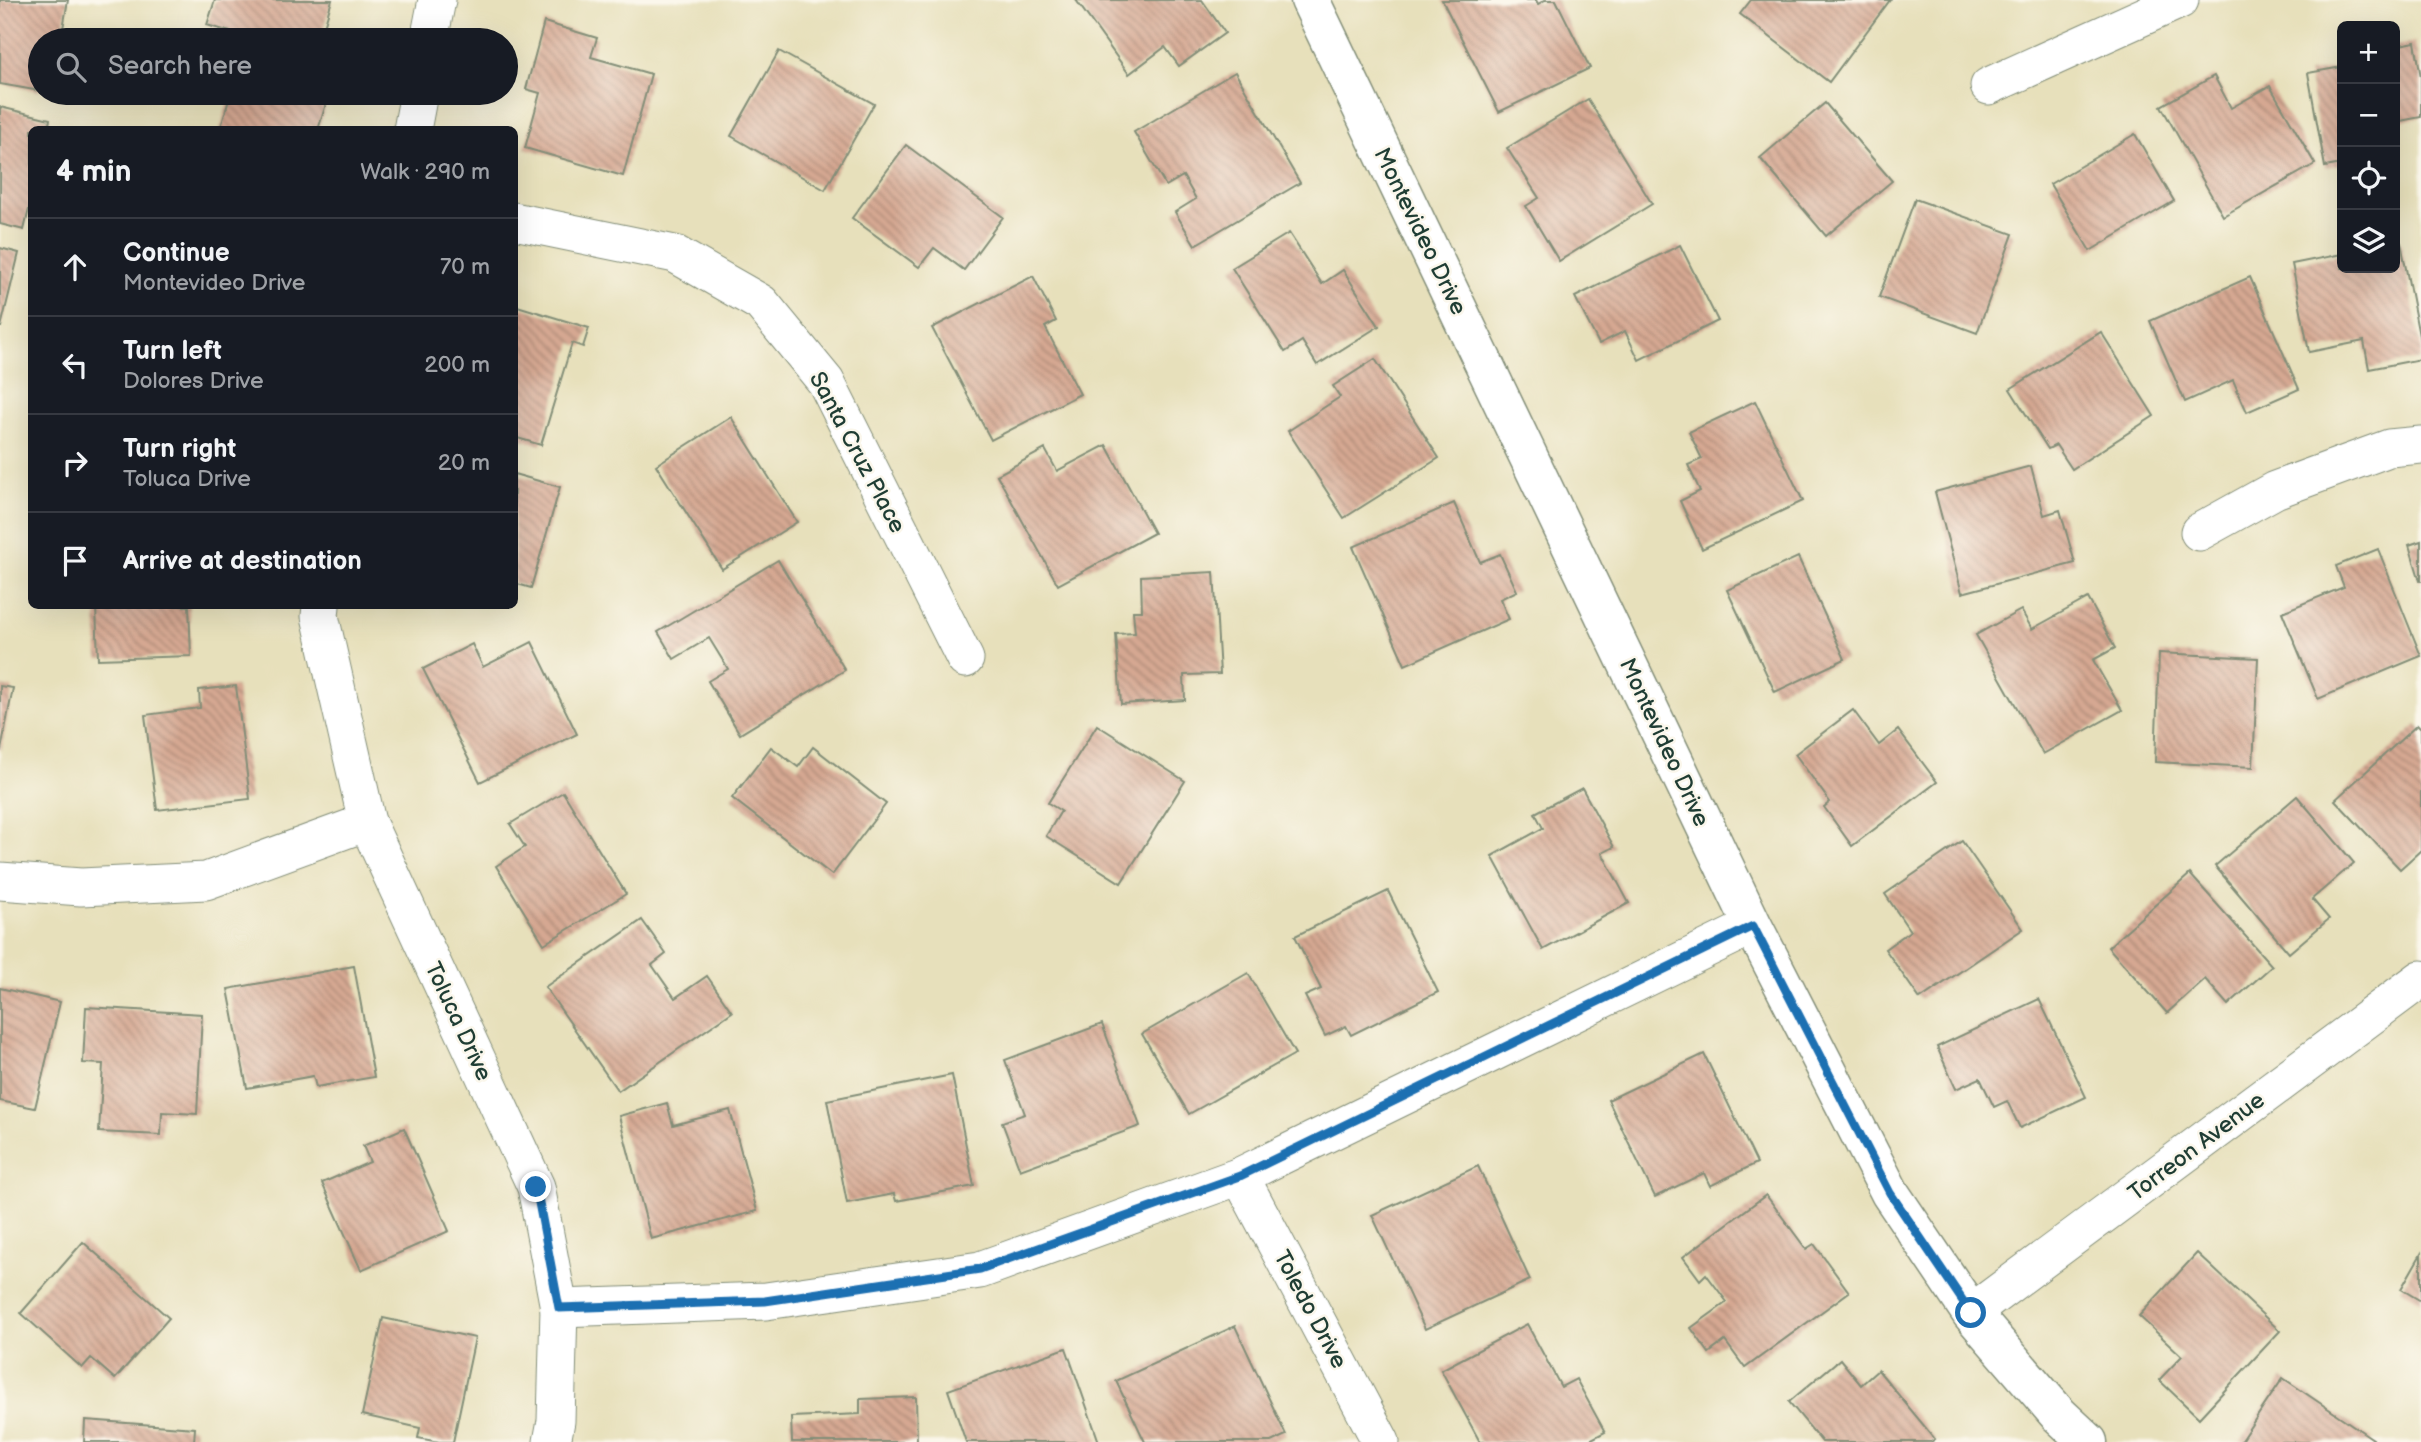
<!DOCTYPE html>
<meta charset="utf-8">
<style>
:root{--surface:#171b24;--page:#242831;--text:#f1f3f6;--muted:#9ea1a6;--line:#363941}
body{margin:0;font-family:"Balsamiq Sans",sans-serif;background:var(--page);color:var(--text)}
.controls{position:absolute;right:21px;top:21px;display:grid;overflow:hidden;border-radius:10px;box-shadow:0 7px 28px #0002}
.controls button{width:63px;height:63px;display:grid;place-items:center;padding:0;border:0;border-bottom:2px solid var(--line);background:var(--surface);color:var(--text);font:35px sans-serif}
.stop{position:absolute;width:21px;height:21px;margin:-16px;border:5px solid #1f6fb2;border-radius:50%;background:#fff}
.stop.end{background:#1f6fb2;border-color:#fff;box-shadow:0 2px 7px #0008}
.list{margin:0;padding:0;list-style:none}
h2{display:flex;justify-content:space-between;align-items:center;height:91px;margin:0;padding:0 28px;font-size:30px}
h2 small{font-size:23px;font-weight:400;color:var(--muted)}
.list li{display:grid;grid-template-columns:46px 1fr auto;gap:21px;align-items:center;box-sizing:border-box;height:98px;padding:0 28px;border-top:2px solid var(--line)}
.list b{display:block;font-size:26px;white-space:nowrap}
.list p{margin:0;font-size:23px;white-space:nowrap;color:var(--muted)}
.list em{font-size:23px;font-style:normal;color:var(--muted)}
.icon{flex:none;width:38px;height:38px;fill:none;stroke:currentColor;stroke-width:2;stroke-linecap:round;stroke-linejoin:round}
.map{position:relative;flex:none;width:2421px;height:1442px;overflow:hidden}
.search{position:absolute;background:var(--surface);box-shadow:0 7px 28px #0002;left:28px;top:28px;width:490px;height:77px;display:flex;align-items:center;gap:18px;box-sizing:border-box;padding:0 24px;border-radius:38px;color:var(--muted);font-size:26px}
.panel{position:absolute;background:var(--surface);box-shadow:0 7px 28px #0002;left:28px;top:126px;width:490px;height:483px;border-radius:10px}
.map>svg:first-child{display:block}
</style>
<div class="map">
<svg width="2421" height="1442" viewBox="0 0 2421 1442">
<defs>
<pattern id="building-back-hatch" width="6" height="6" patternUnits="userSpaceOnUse" patternTransform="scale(1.75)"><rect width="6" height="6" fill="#d6a892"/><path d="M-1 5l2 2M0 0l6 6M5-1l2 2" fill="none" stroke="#ad8a78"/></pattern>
</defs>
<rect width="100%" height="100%" fill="#fbf7ec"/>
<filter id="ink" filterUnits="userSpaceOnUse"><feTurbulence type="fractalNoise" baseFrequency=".0143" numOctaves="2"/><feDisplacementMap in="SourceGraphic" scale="14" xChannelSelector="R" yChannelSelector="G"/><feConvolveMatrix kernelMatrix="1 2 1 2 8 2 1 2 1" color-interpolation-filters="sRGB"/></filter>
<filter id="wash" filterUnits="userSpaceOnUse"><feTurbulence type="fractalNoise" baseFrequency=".00686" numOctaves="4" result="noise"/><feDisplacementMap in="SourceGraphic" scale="28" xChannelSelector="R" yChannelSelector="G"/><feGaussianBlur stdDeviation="1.57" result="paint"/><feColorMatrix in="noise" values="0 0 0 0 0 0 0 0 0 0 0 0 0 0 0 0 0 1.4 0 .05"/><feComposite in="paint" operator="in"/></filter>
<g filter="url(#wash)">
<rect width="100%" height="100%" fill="#e7e0bb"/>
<g id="blocks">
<!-- building -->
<g fill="url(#building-back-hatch)">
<path d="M0,0H68L61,40H40V91L0,84Z"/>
<path d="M215,0H332L320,40H257L207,25Z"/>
<path d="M1076,0H1202L1225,33L1179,66L1165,47L1129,74Z"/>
<path d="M1442,0H1536L1538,4L1545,0H1556L1590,68L1499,112Z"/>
<path d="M1751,0H1890L1829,82L1740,14Z"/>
<path d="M544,22L597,38L591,57L651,74L623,176L525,148L540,93L526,89Z"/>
<path d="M2415,42L2421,77V117L2395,122V46Z"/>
<path d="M779,51L874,104L825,190L731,136Z"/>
<path d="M2342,67V164L2325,167L2308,73Z"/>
<path d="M1235,72L1300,183L1195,245L1175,212L1196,199L1183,176L1166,186L1134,132Z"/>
<path d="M2214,76L2231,108L2270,86L2315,164L2223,216L2161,106Z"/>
<path d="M231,93H261L279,98L280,93L329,94L318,130H220Z"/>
<path d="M1588,99L1652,204L1559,261L1526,206L1539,198L1507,148Z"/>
<path d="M1825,103L1892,181L1826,236L1760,158Z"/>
<path d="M0,107L50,119L48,130H32V197L24,230L0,224Z"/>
<path d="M2135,134L2174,201L2090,251L2050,184Z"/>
<path d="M906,145L1003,217L964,270L934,248L919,267L852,218Z"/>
<path d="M1915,199L2013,234L1977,333L1879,297Z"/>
<path d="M1289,233L1322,284L1343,270L1379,326L1317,365L1302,341L1285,352L1232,268Z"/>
<path d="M2401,243L2421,346V359L2369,369L2364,341L2309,352L2292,264L2342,254V268H2395V244Z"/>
<path d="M1680,245L1718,321L1639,360L1625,331L1599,344L1575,297Z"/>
<path d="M0,248L19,253L1,327H0Z"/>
<path d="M1033,276L1056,321L1045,327L1080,394L991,440L932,328Z"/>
<path d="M2250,277L2299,389L2247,412L2233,380L2185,402L2150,321Z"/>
<path d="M514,305L589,328L583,347L572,343L541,445L514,437Z"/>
<path d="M2101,332L2154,416L2072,469L2056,445L2048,449L2010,389Z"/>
<path d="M1375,359L1439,458L1344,518L1288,431L1340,397L1333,386Z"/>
<path d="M1755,401L1803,501L1702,549L1680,501L1700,491L1688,465L1702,459L1689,432Z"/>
<path d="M731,417L797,522L722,569L656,465Z"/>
<path d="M1106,445L1154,533L1058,585L997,475L1045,449L1057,471Z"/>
<path d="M2031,466L2044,515L2060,510L2075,563L1962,593L1935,492Z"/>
<path d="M514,474L560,487L531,588L514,583Z"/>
<path d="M1454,503L1480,562L1500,554L1517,591L1500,599L1509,619L1405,665L1353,547Z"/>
<path d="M2421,541V581H2420L2409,545Z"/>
<path d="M2378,549L2421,656L2318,699L2282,612L2344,587L2336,566Z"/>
<path d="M1798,557L1845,659L1775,692L1727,590Z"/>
<path d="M778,560L845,670L740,734L708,681L728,669L709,638L674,659L658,632Z"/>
<path d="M1214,572L1220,674L1184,675L1185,700L1121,704L1116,634L1135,633L1133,611H1142L1141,576Z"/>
<path d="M2088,598L2115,648L2093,660L2122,710L2043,754L1976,635L2021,610L2032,629Z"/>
<path d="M96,606H189L191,656L98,659Z"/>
<path d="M532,642L577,734L480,782L423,669L472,644L483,667Z"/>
<path d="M2159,653L2258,658L2253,767L2155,762Z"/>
<path d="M0,686L13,688L1,750L0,749Z"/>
<path d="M236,686L250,799L157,810L145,715L200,708L199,690Z"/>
<path d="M1853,710L1879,745L1898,730L1937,782L1852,846L1824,807L1830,802L1795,754Z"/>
<path d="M1097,725L1185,781L1121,883L1046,836L1061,811L1048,803Z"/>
<path d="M2417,725L2421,729V850L2400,869L2335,800Z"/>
<path d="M771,747L798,767L813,747L886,804L832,875L732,798Z"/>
<path d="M1582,788L1614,847L1602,853L1629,903L1543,950L1492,856L1543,828L1535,813Z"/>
<path d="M563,792L626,894L544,944L496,866L525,847L510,824Z"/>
<path d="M2297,796L2354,863L2312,899L2329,919L2289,953L2215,866Z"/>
<path d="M1962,841L2023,929L1920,999L1885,949L1910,931L1885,894Z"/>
<path d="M2190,874L2272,966L2228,1005L2205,979L2167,1013L2108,947Z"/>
<path d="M1388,891L1438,992L1351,1035L1346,1026L1325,1036L1305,996L1321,989L1295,936Z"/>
<path d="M642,920L666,954L652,965L675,998L707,976L732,1012L618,1091L545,987Z"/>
<path d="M354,966L374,1077L316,1087L313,1076L247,1088L228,989Z"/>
<path d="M1248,973L1295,1054L1189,1114L1142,1034Z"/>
<path d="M0,988L60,1002L35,1108L0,1101Z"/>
<path d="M2039,999L2086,1097L2020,1128L2007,1101L1994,1107L1980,1078L1956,1089L1937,1047Z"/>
<path d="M86,1007L202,1014L197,1114L162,1112L161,1135L99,1132L103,1064L83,1063Z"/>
<path d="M1102,1024L1140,1126L1020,1170L1002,1122L1025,1114L1005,1060Z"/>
<path d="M1704,1054L1757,1163L1710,1186L1704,1173L1655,1197L1608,1100Z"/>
<path d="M952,1075L974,1186L896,1201L894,1194L847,1203L827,1100Z"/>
<path d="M667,1103L673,1125L730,1110L757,1211L651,1239L619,1116Z"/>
<path d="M404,1128L449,1231L361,1270L322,1183L370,1162L363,1146Z"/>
<path d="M1478,1166L1530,1280L1425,1329L1372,1215Z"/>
<path d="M1766,1195L1806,1249L1814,1244L1849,1292L1745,1368L1725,1341L1709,1353L1691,1328L1727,1302L1706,1274L1700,1280L1683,1257Z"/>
<path d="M83,1242L169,1318L115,1379L91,1358L82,1368L21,1313Z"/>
<path d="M2197,1253L2280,1331L2199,1418L2159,1380L2182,1356L2139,1316Z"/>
<path d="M2421,1254V1301L2401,1289Z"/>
<path d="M383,1318L475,1338L453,1442H439L418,1438L420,1428L362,1415Z"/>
<path d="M1527,1324L1561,1387L1576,1379L1605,1432L1586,1442H1480L1441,1370Z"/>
<path d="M1235,1326L1286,1435L1271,1442H1145L1116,1381Z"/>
<path d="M1066,1348L1099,1442H966L948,1390Z"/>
<path d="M1840,1359L1861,1385L1878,1370L1935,1439L1931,1442H1822L1789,1402Z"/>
<path d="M2283,1378L2373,1439L2371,1442H2240Z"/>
<path d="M916,1397L917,1442H792L791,1417L860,1414V1399Z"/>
<path d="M85,1420L195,1428L194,1442H84Z"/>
</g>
</g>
</g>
<g filter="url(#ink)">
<use href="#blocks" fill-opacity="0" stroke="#838e78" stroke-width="2"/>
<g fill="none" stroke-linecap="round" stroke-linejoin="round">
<defs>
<g id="street">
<path d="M429,40L437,0"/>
<path d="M1989,86L2180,0"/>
<path d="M412,130L419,93"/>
<path d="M514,221L675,254L761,303L826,382L965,659"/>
<path d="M2199,532L2275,490L2389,448L2421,445"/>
<path d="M321,606L320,616L367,822L536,1187L559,1308L556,1421L552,1442"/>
<path d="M0,881L81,887L206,881L367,822"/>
<path d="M1240,1176L1381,1442"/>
<path d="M559,1308L766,1301L980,1270L1240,1176L1753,926"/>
<path d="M1971,1313L2421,979"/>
</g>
<path id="secondary" d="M1310,0L1753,926L1890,1193L1971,1313L2058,1414L2088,1442"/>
</defs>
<!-- street casing -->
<use href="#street" stroke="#838e78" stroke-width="39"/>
<!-- secondary casing -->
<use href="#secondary" stroke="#838e78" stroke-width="41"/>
<!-- street -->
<use href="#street" stroke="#fff" stroke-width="37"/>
<!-- secondary -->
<use href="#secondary" stroke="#fff" stroke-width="38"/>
</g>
</g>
<g fill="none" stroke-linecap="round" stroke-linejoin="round" filter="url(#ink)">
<!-- route -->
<path stroke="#1f6fb2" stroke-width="9" d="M536,1187L559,1308L765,1301L980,1269L1240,1176L1753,926L1890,1193L1971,1313"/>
</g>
<g text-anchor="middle" stroke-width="5" stroke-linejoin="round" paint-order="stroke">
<!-- street labels -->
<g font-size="23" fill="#1f3d34" stroke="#fbf7ec">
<text transform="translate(1421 231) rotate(64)" y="8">Montevideo Drive</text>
<text transform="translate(858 452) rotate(62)" y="8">Santa Cruz Place</text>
<text transform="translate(1665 742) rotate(65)" y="8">Montevideo Drive</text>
<text transform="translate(459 1021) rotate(65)" y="8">Toluca Drive</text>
<text transform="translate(2196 1146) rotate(-37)" y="8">Torreon Avenue</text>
<text transform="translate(1311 1309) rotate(62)" y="8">Toledo Drive</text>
</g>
</g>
</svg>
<div class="controls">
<button>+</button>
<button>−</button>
<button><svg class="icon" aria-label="locate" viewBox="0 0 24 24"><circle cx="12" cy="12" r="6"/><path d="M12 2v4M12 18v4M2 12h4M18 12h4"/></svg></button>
<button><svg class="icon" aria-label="layers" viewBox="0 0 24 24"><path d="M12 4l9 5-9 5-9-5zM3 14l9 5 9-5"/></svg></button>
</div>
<div class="stop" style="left:1971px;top:1313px"></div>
<div class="stop end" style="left:536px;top:1187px"></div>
<div class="search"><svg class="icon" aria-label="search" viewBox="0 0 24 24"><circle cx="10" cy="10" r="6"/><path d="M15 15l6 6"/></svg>Search here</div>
<section class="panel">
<h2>4 min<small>Walk · 290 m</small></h2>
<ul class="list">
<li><svg class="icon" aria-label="ahead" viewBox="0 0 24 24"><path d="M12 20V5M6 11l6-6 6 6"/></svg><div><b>Continue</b><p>Montevideo Drive</p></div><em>70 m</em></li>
<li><svg class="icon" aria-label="left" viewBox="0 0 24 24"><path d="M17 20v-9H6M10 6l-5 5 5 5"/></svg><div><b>Turn left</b><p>Dolores Drive</p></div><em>200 m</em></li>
<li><svg class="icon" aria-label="right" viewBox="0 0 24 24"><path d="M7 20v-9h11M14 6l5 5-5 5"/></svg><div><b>Turn right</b><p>Toluca Drive</p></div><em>20 m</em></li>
<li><svg class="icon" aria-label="arrive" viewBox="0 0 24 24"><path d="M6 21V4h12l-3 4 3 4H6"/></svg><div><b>Arrive at destination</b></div></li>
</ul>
</section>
</div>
